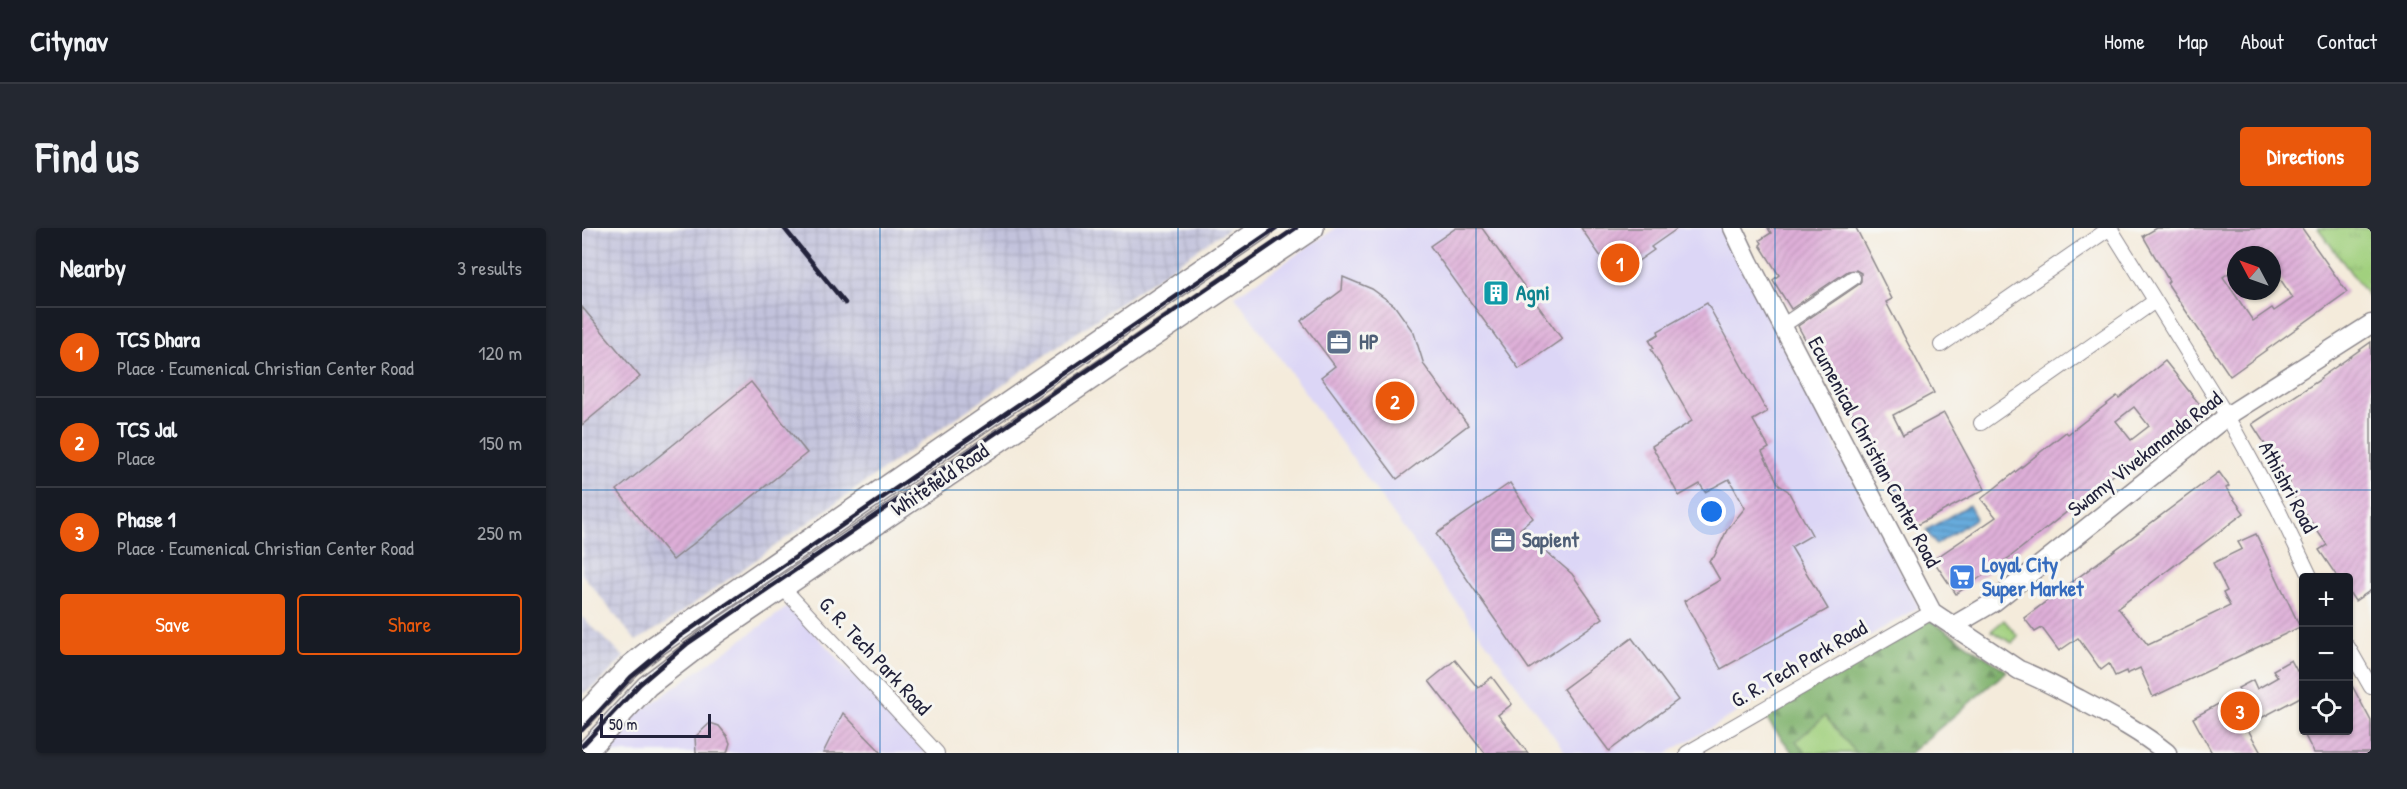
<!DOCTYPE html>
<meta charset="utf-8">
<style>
:root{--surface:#171b24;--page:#242831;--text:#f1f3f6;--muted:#9ea1a6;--line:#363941;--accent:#ea580c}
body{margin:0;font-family:"Patrick Hand",sans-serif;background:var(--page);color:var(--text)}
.controls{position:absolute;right:18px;bottom:18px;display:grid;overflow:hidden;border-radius:6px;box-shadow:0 2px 4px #0004}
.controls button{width:54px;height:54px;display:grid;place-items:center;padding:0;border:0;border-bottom:2px solid var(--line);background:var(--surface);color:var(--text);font:30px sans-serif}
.compass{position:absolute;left:1645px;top:18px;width:54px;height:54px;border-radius:50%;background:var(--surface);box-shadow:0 2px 4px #0004;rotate:311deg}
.scale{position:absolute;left:18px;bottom:15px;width:111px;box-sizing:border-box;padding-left:6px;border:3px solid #22223b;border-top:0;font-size:16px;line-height:21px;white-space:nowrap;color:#22223b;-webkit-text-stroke:4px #f6f6f2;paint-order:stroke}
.you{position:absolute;left:1130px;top:284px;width:21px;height:21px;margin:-15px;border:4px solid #fff;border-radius:50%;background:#1a73e8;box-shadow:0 0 0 9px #1a73e833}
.badge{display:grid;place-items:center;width:39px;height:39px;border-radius:50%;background:var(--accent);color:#fff;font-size:20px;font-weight:700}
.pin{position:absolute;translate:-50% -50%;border:3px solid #fff;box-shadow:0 2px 6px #0006}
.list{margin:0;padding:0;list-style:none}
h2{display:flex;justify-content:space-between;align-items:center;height:78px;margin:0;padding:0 24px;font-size:26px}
h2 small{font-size:20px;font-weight:400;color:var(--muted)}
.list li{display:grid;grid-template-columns:39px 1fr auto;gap:18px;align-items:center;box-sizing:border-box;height:90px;padding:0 24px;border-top:2px solid var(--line)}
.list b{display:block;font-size:22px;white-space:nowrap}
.list p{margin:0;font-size:20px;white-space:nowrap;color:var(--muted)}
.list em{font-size:20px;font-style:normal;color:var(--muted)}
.actions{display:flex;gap:12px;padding:18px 24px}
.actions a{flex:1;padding:14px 0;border:2px solid var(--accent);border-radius:6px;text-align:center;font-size:21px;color:var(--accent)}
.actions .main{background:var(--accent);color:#fff}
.icon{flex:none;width:33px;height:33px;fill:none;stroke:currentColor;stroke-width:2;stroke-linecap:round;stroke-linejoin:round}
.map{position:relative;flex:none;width:1789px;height:525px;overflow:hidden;border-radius:6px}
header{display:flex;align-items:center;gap:36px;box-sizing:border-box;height:84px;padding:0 30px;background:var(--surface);border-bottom:2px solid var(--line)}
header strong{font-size:28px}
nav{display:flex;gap:33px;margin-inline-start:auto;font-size:21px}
.intro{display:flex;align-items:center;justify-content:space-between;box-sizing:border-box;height:144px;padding:0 36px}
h1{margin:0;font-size:42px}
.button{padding:15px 27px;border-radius:6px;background:var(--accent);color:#fff;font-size:21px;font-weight:700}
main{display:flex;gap:36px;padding:0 36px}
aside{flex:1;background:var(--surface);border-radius:6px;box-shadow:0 2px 4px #0004}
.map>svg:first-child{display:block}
</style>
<header>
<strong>Citynav</strong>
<nav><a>Home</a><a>Map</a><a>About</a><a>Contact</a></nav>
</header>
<div class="intro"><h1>Find us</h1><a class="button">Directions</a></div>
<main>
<aside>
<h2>Nearby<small>3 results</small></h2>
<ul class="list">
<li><span class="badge">1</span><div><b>TCS Dhara</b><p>Place · Ecumenical Christian Center Road</p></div><em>120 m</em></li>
<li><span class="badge">2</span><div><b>TCS Jal</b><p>Place</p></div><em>150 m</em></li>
<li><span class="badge">3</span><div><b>Phase 1</b><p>Place · Ecumenical Christian Center Road</p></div><em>250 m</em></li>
</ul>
<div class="actions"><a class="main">Save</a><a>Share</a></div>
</aside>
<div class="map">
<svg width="1789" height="525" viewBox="0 0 1789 525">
<defs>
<pattern id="industrial-grid" width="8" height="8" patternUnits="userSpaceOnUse" patternTransform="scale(1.5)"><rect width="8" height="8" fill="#c2c2dc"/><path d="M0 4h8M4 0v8" fill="none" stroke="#a6a6be"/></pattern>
<pattern id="grass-tufts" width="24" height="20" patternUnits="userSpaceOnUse" patternTransform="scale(1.5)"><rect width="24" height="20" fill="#a1d07e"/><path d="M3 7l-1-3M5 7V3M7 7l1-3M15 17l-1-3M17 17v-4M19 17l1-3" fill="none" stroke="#8ab26e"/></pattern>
<pattern id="forest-firs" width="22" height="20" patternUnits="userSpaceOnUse" patternTransform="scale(1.5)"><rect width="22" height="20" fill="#80b26d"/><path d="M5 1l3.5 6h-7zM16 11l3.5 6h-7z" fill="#68905b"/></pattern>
<pattern id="park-crowns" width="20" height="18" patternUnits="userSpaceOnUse" patternTransform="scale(1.5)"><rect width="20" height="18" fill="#a1d07e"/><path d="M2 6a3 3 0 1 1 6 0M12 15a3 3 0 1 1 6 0" fill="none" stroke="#8ab26e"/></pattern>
<pattern id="water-rules" width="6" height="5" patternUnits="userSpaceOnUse" patternTransform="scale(1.5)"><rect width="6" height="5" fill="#68acdd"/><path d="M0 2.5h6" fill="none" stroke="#558cb4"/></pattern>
<pattern id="building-hatch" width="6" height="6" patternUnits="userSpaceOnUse" patternTransform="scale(1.5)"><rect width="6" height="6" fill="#deafd8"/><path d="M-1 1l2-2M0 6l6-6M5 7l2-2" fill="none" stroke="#be96ba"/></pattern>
</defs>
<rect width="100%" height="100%" fill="#f6f6f2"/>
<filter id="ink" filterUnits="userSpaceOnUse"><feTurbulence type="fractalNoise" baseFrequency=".0167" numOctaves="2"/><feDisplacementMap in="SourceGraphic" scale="12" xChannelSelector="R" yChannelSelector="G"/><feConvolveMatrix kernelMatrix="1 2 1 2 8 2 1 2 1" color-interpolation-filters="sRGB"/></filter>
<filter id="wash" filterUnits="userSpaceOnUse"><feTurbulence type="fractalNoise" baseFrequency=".008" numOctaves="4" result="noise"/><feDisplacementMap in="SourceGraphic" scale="24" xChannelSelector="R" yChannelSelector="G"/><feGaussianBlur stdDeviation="1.35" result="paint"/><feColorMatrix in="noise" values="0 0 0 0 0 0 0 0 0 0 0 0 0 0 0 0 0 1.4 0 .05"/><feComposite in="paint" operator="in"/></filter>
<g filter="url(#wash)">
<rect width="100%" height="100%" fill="#f4ebdb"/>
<!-- built -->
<g fill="#dcd6f6">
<path d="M754,0H1141L1337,379L1085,525H984L653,68Z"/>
<path d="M207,378L344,525H18L45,493Z"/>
</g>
<!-- industrial -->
<g fill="url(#industrial-grid)">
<path d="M0,0H647L487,110L83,396L54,413L0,346Z"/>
<path d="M0,389L42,429L15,457L0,466Z"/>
</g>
<!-- grass -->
<path fill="url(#grass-tufts)" stroke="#62795c" stroke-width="1.5" d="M1736,0H1789L1788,71Z"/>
<!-- forest -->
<path fill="url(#forest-firs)" stroke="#516a54" stroke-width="1.5" d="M1348,392L1425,443L1328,525H1211L1182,488Z"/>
<!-- park -->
<path fill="url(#park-crowns)" stroke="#62795c" stroke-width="1.5" d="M1422,392L1436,408L1430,415L1409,403Z"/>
<!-- pitch -->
<path fill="#a1d07e" stroke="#62795c" stroke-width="1.5" d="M1243,488L1274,525H1224L1214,513Z"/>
<!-- water -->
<path fill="url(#water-rules)" stroke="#45678c" stroke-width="1.5" d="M1387,277L1394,290L1354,317L1344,302Z"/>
<g id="blocks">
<!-- building -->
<g fill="url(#building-hatch)" fill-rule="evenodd">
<path d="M874,0H900L980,111L937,141L848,18Z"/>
<path d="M999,0H1096L1069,19L1072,22L1033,49Z"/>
<path d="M1186,0H1274L1310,71L1304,74L1352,165L1311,187L1321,207L1362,185L1403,261L1331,299L1235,120L1230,124L1216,98L1276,57L1279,53V45L1274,42L1266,43L1209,81L1191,52L1197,47L1178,17L1180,15L1178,12L1189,5Z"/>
<path d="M1575,0H1720L1765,64L1648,148L1585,55L1587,53L1561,8ZM1654,27H1690V39L1711,70L1692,83L1690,80L1671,93L1641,49L1654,40Z"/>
<path d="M761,49L790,61L812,77L832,105L842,137L886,197L815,251L739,149L753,138L719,93L760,62Z"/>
<path d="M1125,75L1185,184L1171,192L1187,220L1180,224L1197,257L1206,263L1230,307L1209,319L1246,381L1139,441L1102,373L1138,352L1127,333L1132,329L1145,302L1163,280L1147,251L1123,264L1118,256L1097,268L1070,218L1110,193L1069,121L1072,120L1067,112L1077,106L1076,103Z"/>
<path d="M0,79L58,149L0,197Z"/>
<path d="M1789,114V362L1773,373L1767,364V350H1756L1737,322L1745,317L1704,257L1708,255L1670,196L1739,151L1738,150Z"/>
<path d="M1583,133L1622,182L1580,215L1577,211L1428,329L1374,366L1351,332L1414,289L1399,271L1484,204L1486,206L1535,168L1537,170ZM1552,179L1567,198L1549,212L1534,193Z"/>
<path d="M169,154L225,225L91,332L35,262Z"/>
<path d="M1637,244L1647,258L1644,260L1662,285L1536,380L1566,417L1648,378L1641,365L1645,363L1631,335L1660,321L1656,314L1674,306L1718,399L1571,469L1558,440L1545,446L1544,443L1533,448L1527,436L1519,442L1496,410L1477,423L1460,400L1453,404L1442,390Z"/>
<path d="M928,255L951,290L938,301L990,346L1021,390L947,441L854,306Z"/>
<path d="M1050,410L1096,472L1027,523L981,461Z"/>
<path d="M873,432L896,460L910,449L930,476L916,487L946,525H903L847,453Z"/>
<path d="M1709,432L1715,443L1722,439V467L1664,498L1679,525H1630L1611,490L1658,464L1656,460L1671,452L1675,461L1696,449L1691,442Z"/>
<path d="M1767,452L1789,493V525H1732L1720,502H1767Z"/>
<path d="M261,485L300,525H241Z"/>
<path d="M128,495L137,498L145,508L148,515L145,525H114L113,509Z"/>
</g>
</g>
</g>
<g filter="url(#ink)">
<use href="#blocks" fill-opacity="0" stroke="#8b868b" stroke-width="1.5"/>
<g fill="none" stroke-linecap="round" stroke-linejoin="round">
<defs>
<g id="street">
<path d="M1528,0L1645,188L1696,281L1729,350"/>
<path d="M1200,98L1271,50"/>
<path d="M1359,117L1528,0"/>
<path d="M1399,195L1573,73"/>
<path d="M200,359L355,525"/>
<path d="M1766,419L1789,459"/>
<path d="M1105,525L1350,384"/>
</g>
<g id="secondary">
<path d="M1151,0L1167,34L1350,384L1437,442C1458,450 1477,461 1497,471C1527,487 1558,503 1585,525"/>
<path d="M1371,398L1412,374L1645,188L1789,96"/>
</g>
<g id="primary">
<path d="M0,489L48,438L72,419L680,0"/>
<path d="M3,525L65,458L135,404L731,0"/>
</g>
</defs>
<!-- street casing -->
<use href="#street" stroke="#8b868b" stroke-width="16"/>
<!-- secondary casing -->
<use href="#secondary" stroke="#8b868b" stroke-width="21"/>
<!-- primary casing -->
<use href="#primary" stroke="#8b868b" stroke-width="24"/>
<!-- street -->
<use href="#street" stroke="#fff" stroke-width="14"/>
<!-- secondary -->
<use href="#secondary" stroke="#fff" stroke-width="18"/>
<!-- primary -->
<use href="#primary" stroke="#fff" stroke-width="21"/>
<!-- rail -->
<g stroke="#22223b" stroke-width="4.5">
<path d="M202,0L263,75"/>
<path d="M0,502L49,449L97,409L694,0"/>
<path d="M0,518L58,456L105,416L714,0"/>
</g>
</g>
</g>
<!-- grid -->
<path fill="none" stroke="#1f6fb2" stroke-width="1.5" stroke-opacity="0.55" d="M298,0V525M596,0V525M894,0V525M1193,0V525M1491,0V525M0,262H1789"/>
<!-- icons -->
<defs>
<symbol id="building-square" viewBox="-11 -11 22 22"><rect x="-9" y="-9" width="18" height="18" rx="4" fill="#0f9aa8" stroke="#f6f6f2"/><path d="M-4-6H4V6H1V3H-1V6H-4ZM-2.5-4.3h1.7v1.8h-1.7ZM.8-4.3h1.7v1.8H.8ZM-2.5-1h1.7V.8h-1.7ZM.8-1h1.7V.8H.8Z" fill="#fff"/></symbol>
<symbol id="office-square" viewBox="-11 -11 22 22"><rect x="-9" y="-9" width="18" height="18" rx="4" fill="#5c6f8a" stroke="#f6f6f2"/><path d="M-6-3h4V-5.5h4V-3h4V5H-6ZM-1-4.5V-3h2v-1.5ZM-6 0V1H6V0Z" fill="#fff"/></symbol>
<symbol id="supermarket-square" viewBox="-11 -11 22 22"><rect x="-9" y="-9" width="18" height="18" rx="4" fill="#3f7fe0" stroke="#f6f6f2"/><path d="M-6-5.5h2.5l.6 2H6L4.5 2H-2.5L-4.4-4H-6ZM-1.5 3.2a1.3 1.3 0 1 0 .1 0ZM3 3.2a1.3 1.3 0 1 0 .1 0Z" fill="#fff"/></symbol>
</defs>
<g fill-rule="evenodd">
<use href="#building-square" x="899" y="50" width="30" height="30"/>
<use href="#office-square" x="742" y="99" width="30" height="30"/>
<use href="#office-square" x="906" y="297" width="30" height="30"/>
<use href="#supermarket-square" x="1365" y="334" width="30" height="30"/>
</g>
<g text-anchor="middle" stroke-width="6" stroke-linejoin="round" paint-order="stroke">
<!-- culture labels -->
<g font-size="21" font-weight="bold" fill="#0d838f" stroke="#f6f6f2" text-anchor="start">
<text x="934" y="72">Agni</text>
</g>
<!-- service labels -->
<g font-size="21" font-weight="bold" fill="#4e5e75" stroke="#f6f6f2" text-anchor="start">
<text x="777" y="121">HP</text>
<text x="940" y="319">Sapient</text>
</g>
<!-- street labels -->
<g font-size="21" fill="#22223b" stroke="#f6f6f2">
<text transform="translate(1292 224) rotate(62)" y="7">Ecumenical Christian Center Road</text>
<text transform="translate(1563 226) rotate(-38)" y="7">Swamy Vivekananda Road</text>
<text transform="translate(358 252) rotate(-34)" y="7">Whitefield Road</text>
<text transform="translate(1706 259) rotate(62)" y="7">Athishri Road</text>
<text transform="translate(293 428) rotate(47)" y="7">G. R. Tech Park Road</text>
<text transform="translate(1217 436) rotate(-30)" y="7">G. R. Tech Park Road</text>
</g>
<!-- shop labels -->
<g font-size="21" font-weight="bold" fill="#366cbe" stroke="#f6f6f2" text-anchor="start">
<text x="1400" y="344">Loyal City<tspan x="1400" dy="24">Super Market</tspan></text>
</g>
</g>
</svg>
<div class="controls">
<button>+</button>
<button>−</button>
<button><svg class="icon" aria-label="locate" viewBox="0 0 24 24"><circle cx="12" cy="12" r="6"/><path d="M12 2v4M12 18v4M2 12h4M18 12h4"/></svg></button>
</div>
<svg class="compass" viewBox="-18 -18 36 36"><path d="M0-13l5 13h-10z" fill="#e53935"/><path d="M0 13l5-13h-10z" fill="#9ea1a6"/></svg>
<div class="scale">50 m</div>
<div class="you"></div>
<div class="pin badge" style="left:1038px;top:35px">1</div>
<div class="pin badge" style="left:813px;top:173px">2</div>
<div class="pin badge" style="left:1658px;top:483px">3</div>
</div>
</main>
